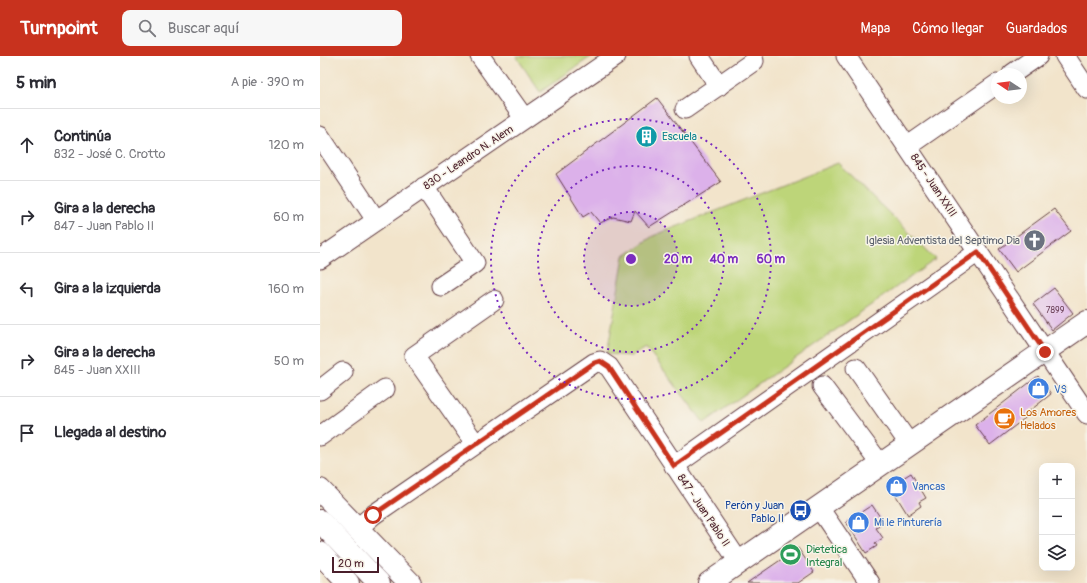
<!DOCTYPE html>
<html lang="es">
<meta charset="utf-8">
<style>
:root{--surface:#fff;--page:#f7f7f7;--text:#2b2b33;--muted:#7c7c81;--line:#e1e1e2;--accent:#c8321e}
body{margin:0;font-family:Pangolin,sans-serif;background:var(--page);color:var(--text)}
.controls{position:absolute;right:12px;bottom:12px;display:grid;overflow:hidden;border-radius:8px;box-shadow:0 4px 16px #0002}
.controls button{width:36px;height:36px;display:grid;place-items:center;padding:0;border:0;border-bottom:1px solid var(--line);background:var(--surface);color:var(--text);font:20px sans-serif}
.compass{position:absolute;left:671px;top:12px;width:36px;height:36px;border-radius:50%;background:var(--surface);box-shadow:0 4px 16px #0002;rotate:283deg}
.scale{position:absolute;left:12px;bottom:10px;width:47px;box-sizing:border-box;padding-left:4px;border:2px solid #4a1f2b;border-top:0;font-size:11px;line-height:14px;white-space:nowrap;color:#4a1f2b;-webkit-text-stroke:3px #f7f3e8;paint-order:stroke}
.stop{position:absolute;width:12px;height:12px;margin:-9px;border:3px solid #c8321e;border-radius:50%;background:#fff}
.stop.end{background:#c8321e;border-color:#fff;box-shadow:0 1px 4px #0008}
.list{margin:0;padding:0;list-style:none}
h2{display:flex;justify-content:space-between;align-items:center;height:52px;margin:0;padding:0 16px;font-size:17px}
h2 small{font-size:13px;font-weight:400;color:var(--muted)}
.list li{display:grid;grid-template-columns:26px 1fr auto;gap:12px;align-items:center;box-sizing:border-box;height:72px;padding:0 16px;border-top:1px solid var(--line)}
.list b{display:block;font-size:15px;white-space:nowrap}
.list p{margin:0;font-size:13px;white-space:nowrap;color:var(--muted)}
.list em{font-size:13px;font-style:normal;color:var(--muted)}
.icon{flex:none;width:22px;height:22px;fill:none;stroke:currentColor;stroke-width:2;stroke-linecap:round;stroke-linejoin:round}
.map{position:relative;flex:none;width:767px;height:527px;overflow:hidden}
header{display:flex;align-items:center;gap:24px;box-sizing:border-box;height:56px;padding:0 20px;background:var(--accent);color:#fff}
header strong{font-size:19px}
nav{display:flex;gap:22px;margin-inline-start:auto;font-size:14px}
.search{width:280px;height:36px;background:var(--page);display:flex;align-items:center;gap:10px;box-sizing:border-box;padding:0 14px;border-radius:8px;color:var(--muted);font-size:15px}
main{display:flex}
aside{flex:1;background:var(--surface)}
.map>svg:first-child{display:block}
</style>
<header>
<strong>Turnpoint</strong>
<div class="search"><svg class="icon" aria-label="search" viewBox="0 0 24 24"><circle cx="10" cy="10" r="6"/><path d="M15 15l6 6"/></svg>Buscar aquí</div>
<nav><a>Mapa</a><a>Cómo llegar</a><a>Guardados</a></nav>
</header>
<main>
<aside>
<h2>5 min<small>A pie · 390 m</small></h2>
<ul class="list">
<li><svg class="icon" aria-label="ahead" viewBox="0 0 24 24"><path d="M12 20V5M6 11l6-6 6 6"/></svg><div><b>Continúa</b><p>832 - José C. Crotto</p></div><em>120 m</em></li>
<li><svg class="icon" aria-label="right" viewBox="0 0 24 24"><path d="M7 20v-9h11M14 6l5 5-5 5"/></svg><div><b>Gira a la derecha</b><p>847 - Juan Pablo II</p></div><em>60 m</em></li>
<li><svg class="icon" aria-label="left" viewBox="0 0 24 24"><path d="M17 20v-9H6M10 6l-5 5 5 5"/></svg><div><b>Gira a la izquierda</b></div><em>160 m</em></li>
<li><svg class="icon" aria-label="right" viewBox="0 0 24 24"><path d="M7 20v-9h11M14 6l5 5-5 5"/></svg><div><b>Gira a la derecha</b><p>845 - Juan XXIII</p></div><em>50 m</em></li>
<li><svg class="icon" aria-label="arrive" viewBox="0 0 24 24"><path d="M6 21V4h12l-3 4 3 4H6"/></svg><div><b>Llegada al destino</b></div></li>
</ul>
</aside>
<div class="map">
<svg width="767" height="527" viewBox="0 0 767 527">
<rect width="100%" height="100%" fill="#f7f3e8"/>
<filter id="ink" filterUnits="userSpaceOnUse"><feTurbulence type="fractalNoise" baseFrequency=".025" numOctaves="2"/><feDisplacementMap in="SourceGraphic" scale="8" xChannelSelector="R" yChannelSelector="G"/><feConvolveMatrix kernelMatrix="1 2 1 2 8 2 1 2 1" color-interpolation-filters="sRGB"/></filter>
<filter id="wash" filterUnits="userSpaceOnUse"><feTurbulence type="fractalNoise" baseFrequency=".012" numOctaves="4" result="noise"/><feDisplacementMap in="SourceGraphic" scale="16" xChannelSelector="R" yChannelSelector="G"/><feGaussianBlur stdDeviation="0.9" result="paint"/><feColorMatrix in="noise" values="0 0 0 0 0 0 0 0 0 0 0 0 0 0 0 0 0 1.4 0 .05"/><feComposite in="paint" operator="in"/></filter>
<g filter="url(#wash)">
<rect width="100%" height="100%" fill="#f2e4cb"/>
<!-- green -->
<g fill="#bdd579" stroke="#847a52">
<path d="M196,0H272L220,36Z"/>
<path d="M518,107L616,203L384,367L326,291L311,300L287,298L304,200L333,180Z"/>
</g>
<g id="blocks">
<!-- building -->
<g fill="#dcb1ea">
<path d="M337,42L401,126L329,171L315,155L311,165L293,161L280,167L271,156L263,161L236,118Z"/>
<path d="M734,153L751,175L696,216L679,193Z"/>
<path d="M734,232L753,257L732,274L713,248Z"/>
<path d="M718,320L731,338L707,357L709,359L670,389L655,369Z"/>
<path d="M591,417L606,442L599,446L601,450L588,459L570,430Z"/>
<path d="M552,449L564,467L556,472L563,482L555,487L557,490L546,497L526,466Z"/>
<path d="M478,492L494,516L478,527H427Z"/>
</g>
</g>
</g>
<g filter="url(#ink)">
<use href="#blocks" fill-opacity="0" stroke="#633d43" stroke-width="1"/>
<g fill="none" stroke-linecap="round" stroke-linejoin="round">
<defs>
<g id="street">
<path d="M160,0L204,62"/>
<path d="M379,0L399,30"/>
<path d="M526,0L767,358"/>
<path d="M745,0L767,33"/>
<path d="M692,18L718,0"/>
<path d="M365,53L434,5"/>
<path d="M0,80L56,164"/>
<path d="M588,90L677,28"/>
<path d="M104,131L155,207L121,230"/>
<path d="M0,203L296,0"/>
<path d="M536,312L590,389"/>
<path d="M502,330L561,409"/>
<path d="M0,334L23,316"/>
<path d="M0,380L65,333"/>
<path d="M155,387L94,300L174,244"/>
<path d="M354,410L658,196"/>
<path d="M499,452L550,527"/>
<path d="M37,473L53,459L274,307L280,305L289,311L419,506"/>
</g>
<g id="secondary">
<path d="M0,434L90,527"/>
<path d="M389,527L767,266"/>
</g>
<g id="primary">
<path d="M0,465L59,527"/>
<path d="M0,497L28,527"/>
</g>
</defs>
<!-- street casing -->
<use href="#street" stroke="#633d43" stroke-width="21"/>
<!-- secondary casing -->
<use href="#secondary" stroke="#633d43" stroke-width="24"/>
<!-- primary casing -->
<use href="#primary" stroke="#633d43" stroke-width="24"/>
<!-- street -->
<use href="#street" stroke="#fff" stroke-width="19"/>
<!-- secondary -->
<use href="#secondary" stroke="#fff" stroke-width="22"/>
<!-- primary -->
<use href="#primary" stroke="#fff" stroke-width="22"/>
</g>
</g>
<g fill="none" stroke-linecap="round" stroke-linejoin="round" filter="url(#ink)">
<!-- route -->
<path stroke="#c8321e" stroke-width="5" d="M53,459L274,307L280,305L289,311L354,410L658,196L725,296"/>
</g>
<!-- distance rings -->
<circle cx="311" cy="203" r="47" fill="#7b2cbf" fill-opacity=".12"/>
<g fill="none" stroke="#7b2cbf" stroke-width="2" stroke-dasharray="2 4">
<circle cx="311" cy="203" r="47"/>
<circle cx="311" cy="203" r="93"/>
<circle cx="311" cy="203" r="140"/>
</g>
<!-- icons -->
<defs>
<symbol id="building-disc" viewBox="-11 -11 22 22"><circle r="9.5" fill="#0f9aa8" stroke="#f7f3e8"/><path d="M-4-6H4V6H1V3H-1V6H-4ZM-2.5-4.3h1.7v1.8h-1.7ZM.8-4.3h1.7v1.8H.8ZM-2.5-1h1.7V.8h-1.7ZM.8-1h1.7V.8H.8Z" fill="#fff"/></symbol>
<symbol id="church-disc" viewBox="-11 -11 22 22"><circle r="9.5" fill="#6b7280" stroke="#f7f3e8"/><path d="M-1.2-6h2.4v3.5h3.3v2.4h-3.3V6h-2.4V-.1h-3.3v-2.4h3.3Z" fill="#fff"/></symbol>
<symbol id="shop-disc" viewBox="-11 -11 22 22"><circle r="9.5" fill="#3f7fe0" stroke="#f7f3e8"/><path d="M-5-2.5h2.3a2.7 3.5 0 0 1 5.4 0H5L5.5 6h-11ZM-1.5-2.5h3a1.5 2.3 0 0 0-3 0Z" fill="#fff"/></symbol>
<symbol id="cafe-disc" viewBox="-11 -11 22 22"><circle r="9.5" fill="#e8710a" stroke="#f7f3e8"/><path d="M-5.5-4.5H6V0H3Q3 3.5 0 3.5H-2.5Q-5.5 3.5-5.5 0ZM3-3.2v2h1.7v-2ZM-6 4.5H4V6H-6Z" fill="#fff"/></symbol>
<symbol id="bus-disc" viewBox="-11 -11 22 22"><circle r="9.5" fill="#1a4fb4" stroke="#f7f3e8"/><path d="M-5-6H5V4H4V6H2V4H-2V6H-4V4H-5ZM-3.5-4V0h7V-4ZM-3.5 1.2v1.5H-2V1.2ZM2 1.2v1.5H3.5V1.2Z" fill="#fff"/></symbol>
<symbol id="stadium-disc" viewBox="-11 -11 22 22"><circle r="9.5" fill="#2e9e5b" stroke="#f7f3e8"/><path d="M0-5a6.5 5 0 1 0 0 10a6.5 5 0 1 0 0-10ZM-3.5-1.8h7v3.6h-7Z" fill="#fff"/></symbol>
</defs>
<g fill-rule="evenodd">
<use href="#building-disc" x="314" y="68" width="25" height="25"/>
<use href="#church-disc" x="702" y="172" width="25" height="25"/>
<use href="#shop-disc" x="706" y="320" width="25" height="25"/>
<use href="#cafe-disc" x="672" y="350" width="25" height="25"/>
<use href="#shop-disc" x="564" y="418" width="25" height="25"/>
<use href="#bus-disc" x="468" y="442" width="25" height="25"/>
<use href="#shop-disc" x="526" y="454" width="25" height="25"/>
<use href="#stadium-disc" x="458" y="486" width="25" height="25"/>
</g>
<g text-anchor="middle" stroke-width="3" stroke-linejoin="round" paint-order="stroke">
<!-- number labels -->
<g font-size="9" fill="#6e445b">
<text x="735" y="257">7899</text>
</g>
<!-- culture labels -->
<g font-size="11" fill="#0d838f" stroke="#f7f3e8" text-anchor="start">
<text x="342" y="84">Escuela</text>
</g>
<!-- street labels -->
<g font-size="11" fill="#4a1f2b" stroke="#f7f3e8">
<text transform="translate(148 101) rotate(-34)" y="4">830 - Leandro N. Alem</text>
<text transform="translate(614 129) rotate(56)" y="4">845 - Juan XXIII</text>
<text transform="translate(384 454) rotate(56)" y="4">847 - Juan Pablo II</text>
</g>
<!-- worship labels -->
<g font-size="11" fill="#5b616d" stroke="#f7f3e8" text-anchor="end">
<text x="700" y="188">Iglesia Adventista del Septimo Dia</text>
</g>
<!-- shop labels -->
<g font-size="11" fill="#366cbe" stroke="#f7f3e8" text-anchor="start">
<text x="734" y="337">VS</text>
<text x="592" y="434">Vancas</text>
<text x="554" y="470">Mi le Pinturería</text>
</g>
<!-- food labels -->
<g font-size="11" fill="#c56008" stroke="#f7f3e8" text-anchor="start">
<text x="700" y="360">Los Amores<tspan x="700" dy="13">Helados</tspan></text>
</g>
<!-- transit labels -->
<g font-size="11" fill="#164399" stroke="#f7f3e8" text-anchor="end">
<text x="464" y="453">Perón y Juan<tspan x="464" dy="13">Pablo II</tspan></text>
</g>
<!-- leisure labels -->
<g font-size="11" fill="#27864d" stroke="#f7f3e8" text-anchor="start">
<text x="486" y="497">Dietetica<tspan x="486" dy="13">Integral</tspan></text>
</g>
</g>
<circle cx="311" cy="203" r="6" fill="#7b2cbf" stroke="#f7f3e8" stroke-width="2"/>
<g font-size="12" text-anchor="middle" font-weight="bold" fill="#7b2cbf" stroke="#f7f3e8" stroke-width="3" stroke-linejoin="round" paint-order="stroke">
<text x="358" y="207">20 m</text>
<text x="404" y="207">40 m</text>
<text x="451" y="207">60 m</text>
</g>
</svg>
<div class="controls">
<button>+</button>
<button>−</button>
<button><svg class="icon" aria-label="layers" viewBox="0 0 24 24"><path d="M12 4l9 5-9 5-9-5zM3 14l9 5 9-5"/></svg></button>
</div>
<svg class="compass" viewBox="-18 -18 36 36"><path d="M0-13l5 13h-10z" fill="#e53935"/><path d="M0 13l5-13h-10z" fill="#7c7c81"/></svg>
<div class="scale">20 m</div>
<div class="stop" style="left:53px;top:459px"></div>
<div class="stop end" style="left:725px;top:296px"></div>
</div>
</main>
